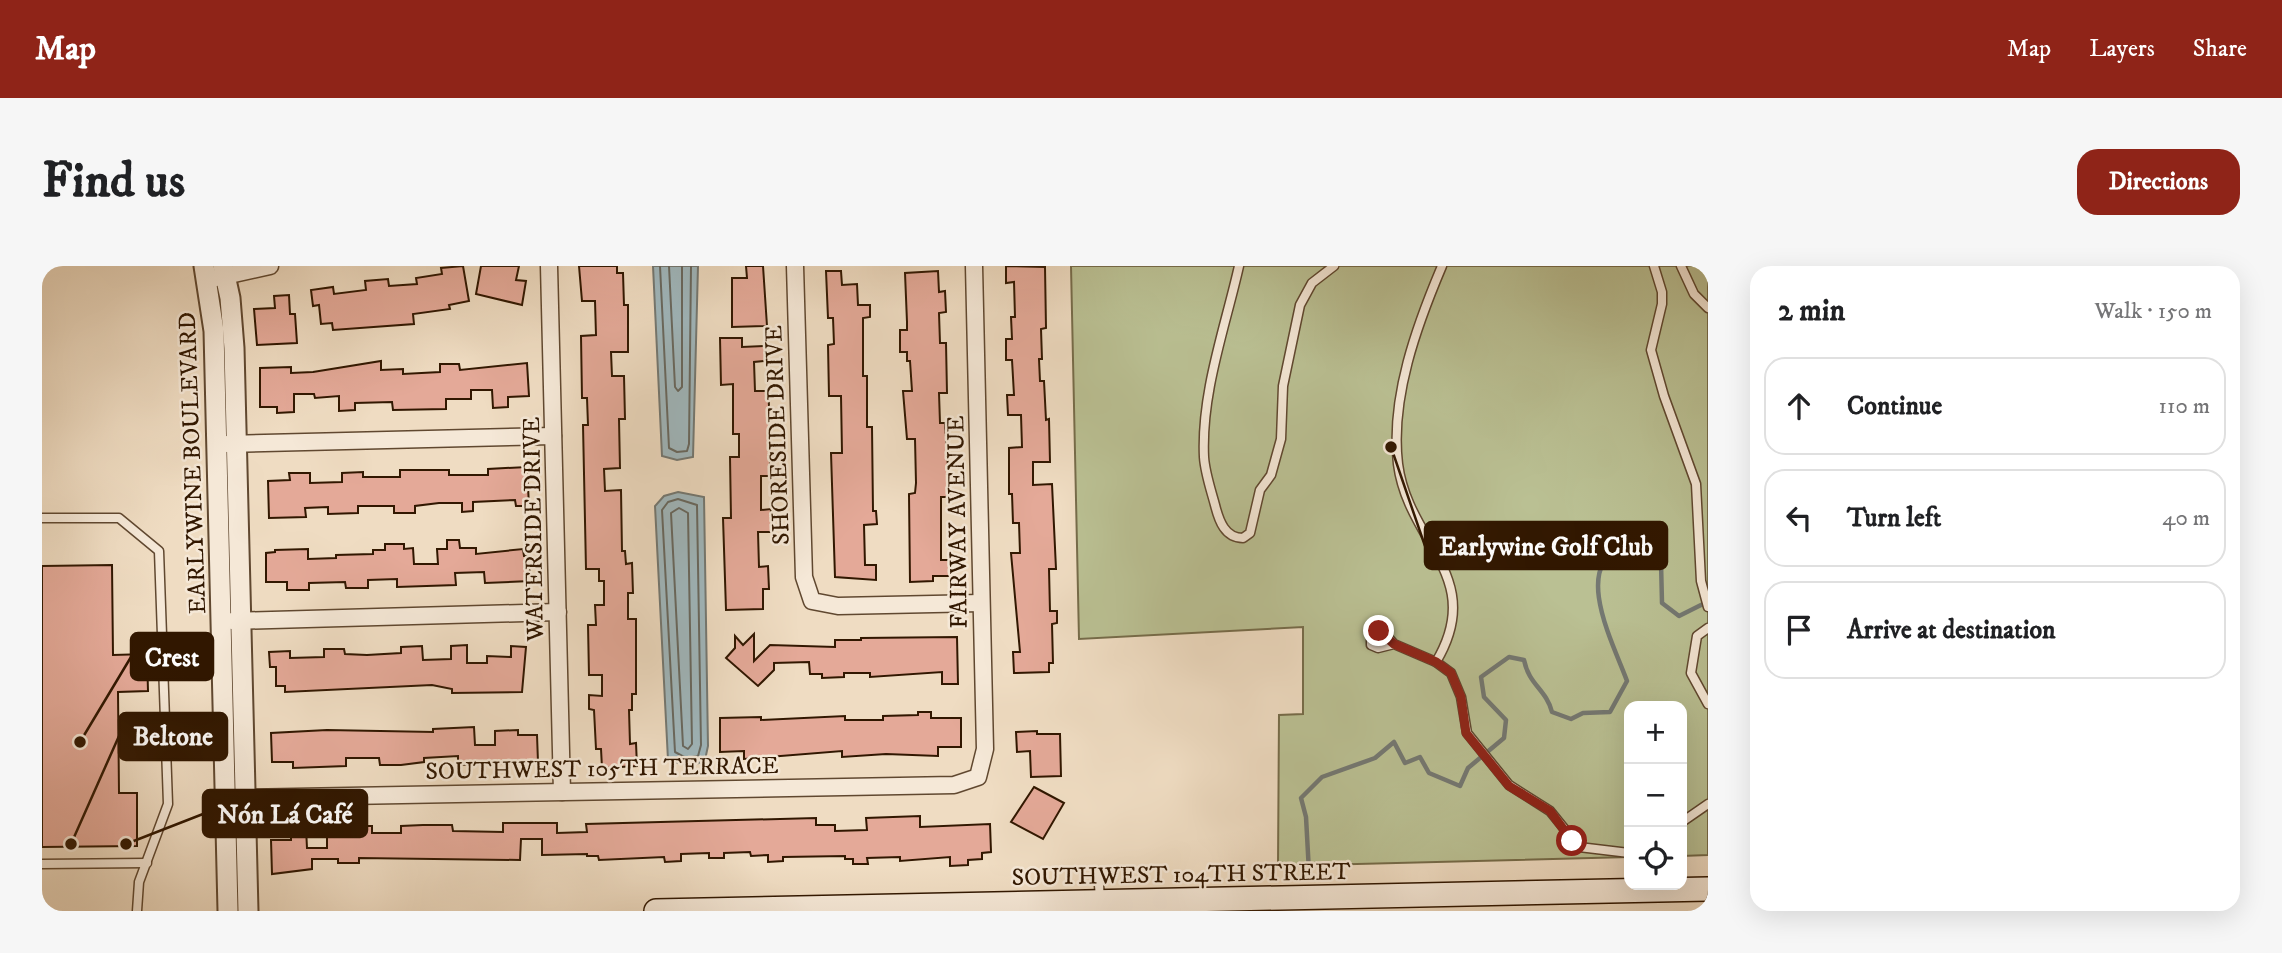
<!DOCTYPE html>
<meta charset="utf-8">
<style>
:root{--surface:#fff;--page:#f6f6f6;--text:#202124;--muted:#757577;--line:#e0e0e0;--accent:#8f2418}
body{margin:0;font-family:"IM FELL DW Pica",serif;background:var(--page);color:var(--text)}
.controls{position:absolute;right:21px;bottom:21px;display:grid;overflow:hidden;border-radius:14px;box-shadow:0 7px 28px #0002}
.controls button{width:63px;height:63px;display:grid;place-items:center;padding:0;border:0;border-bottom:2px solid var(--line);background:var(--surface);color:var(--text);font:35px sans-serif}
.stop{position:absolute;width:21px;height:21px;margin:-16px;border:5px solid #8f2418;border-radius:50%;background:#fff}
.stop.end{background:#8f2418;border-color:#fff;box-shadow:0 2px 7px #0008}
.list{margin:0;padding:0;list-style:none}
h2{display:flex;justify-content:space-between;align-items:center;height:91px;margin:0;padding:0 28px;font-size:30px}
h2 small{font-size:23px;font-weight:400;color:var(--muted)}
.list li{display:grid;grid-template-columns:46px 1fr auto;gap:21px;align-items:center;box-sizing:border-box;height:98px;margin:0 14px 14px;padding:0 14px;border:2px solid var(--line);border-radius:21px}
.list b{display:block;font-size:26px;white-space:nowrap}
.list em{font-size:23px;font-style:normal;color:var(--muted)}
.icon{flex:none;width:38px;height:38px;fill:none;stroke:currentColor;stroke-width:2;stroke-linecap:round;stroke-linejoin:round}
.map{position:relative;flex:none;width:1666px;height:645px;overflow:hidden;border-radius:21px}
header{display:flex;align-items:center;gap:42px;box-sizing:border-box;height:98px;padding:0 35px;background:var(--accent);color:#fff}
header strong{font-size:33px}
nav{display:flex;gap:38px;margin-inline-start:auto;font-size:24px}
.intro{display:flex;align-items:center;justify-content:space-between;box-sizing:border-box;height:168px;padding:0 42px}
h1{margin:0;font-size:49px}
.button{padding:18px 32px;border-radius:21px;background:var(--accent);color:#fff;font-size:24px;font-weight:700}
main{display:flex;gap:42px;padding:0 42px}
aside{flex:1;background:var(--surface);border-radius:21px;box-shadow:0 7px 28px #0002}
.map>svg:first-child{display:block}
</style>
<header>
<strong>Map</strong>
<nav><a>Map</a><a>Layers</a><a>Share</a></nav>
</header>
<div class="intro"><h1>Find us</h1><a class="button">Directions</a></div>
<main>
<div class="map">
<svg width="1666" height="645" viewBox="0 0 1666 645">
<rect width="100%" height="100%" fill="#efdcc2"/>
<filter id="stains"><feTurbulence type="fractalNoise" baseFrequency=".00286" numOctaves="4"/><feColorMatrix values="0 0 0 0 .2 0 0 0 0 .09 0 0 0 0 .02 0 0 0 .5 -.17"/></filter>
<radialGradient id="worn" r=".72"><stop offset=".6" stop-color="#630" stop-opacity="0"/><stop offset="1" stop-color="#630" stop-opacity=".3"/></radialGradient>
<!-- green -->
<path fill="#bac093" stroke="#766c4a" stroke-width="2" d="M1029,0H1666V589L1640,590V440H1587V591L1236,600L1237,449L1261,448V361L1037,373Z"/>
<!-- water -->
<g fill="#a0b8be" stroke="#747872" stroke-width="2">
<path d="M611,0H656L651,191L635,194L620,190Z"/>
<path d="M636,226L662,231L666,480L663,494C651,502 639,498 626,494L613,240L622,230Z"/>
</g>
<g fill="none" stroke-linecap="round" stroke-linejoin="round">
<!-- shore -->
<g stroke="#68685f" stroke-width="2">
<path d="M618,0L627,182L635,186L645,185L647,178L649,0"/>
<path d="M627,0L633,121L636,125L640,121V0"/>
<path d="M636,233L655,239L659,479L656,490L644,492L633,486L620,244L626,236Z"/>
<path d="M637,242L646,247L650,478L646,483L641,480L629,247Z"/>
</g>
<!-- stream -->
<path stroke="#747872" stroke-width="4.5" d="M1267,606L1264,551L1259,532L1280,511L1333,492L1352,476L1363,497L1378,491L1387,507L1418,520L1426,502L1462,472L1464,454L1442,431L1439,411L1467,391L1482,394C1487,419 1504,423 1510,446L1529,453L1541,447L1568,446L1585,415C1572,379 1531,303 1578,282L1619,296L1620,337L1637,350L1665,336"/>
</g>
<!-- building -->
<g fill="#e4a998" stroke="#311700" stroke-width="2">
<path d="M421,0L427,35L407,39L408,43L371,48L372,58L291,64L290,57L279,58L277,39L271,40L269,24L291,21L292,28L324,24L323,15L346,13L347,20L375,18L374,12L400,8L399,2Z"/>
<path d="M439,0H477L474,14L484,15L480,39L434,28Z"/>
<path d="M537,0H575V7H581L582,39H586V86H569L570,110H582L583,153H577L578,202L562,203L563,225L579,224L580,285H583L584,298L590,297L591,327H586V353H594V428H590V444H587L588,478L594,477L595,500L560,502L559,483H554L552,444L547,443V429L560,430V409H547L546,359H554L553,339H562V315H557V303H544L541,159H546L545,132H540L539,70L554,69L553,35H540Z"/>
<path d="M704,0H721L725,60L690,61V12H705Z"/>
<path d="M964,0L1003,1L1004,62L999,63L1000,93H997L998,115H1002L1004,154L1007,153L1008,196H991V219L1010,218L1014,303H1007L1008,345H1015V357L1010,358L1011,397H1007V406L972,407L971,386H978L969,287H978L977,257H971L970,228H967V182L980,181L979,149H966L965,129H972L970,94H964V73H970L969,51H973L972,16L964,17Z"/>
<path d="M784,5H799L800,19L815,18L816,39H828V51L821,52V110H825V161H830L831,245H834L835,258L822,259L823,299H834V314L793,311L789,187H800L799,130H787L786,79L792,78L791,52H786Z"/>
<path d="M896,5L897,26L903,25L904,46L897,47L898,77H904L905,127H897L898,157H903L908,231H899V294H909V310H891V315L868,316L867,228L873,227L874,217L873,173H865L861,125H870L868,95H865V86H858V64H865V56L863,7Z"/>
<path d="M247,29L248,48H253L255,77L215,79L212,43L233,42L232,30Z"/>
<path d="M678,72H700V81L723,80V95L712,96L713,125H726L728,154V210H719V244L729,243L730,266H716L717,301L726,300L727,323H721V343L684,344L681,252H689L688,191H697V168H691V118L679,119Z"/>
<path d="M339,95V104L361,103V108L398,106V98H417L418,104L485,97L487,130L466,131V141L451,142L450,124H429V133H404V143L351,144L350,136L313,137V144L297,145V130L273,132L272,128H252V146L235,147V141H218V102L249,101V107L271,106Z"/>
<path d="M485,201L487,240H474L473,234L431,236V245L420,246V237H397L373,240V247H352V240H316V247L286,248V241L263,242L264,251L227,252L226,215L248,214L247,207H268V217L300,216V207L321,206V211H358V204H407V209H446V203Z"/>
<path d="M405,274H417L418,282H434V288L481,283L482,290H487L488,315L443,317L442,306L413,307L414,319L355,321V313L326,314V322H304L303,316L267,317V324H245V316H224V287L233,286V284L266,283V293L294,292V289L331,288V284H343V278H362V283L371,282L372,298H396L395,283H405Z"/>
<path d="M70,299L71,389L105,388L106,425L76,426L77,527H95V580L0,581V300Z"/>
<path d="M712,368V395L728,379L793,381V374H819V372L915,371L916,418H900V406L828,411V407H802V411L780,412V408H768L767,396L732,397V404L716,420L684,392L693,382V370L701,379Z"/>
<path d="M425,379V397H445V390L469,391V380L484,381L480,426L410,427V423L390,419L243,426V420H234V401H228L227,386L248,385V392L282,391V383H302L303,388L325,389L359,387V381L380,380L381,394L409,393V380Z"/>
<path d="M876,446H889V452H919V481H896V490L844,488L800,491V485L702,493V485L678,486V452L719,451V454L803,450V454H841V450L876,449Z"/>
<path d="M432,461L433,479H453V465L476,464V469H495L496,496L416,499V490L382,492V496L359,499H338L337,492H304V500L251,502V496H230L229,467L285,464L391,466V463Z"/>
<path d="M995,465V468H1018L1019,510L989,511L988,485L975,486L974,466Z"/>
<path d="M992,521L1022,537L1001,573L969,556Z"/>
<path d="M878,550V561L948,558L949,586L940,587V593L926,594V599L908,600V591L858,595V591L825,592L826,598H811V593H803V590L741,591V595L726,596V589L709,590L708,586L682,587V592H667V587L639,588V595L623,596L622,591L557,594L556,590H545V588L500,589V573H479L478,594L317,592V597H296V593H270V603L230,608L229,574H249V562H264L265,582H285V567L309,566V560H330V567H359V560L381,559H410L411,565L461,566V557H515V567L545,566L544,558L774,552V559H793V565L825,564L824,552Z"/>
</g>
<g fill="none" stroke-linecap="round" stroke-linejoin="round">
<defs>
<g id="service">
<path d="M1197,0C1183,62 1159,127 1162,191C1163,207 1169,224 1173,239C1177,255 1183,272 1201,272L1208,267L1218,224L1229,209L1239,173L1241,120L1258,39L1270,17L1292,0"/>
<path d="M1612,0L1620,26V38L1609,84L1622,130L1654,218L1659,315L1666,341"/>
<path d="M1639,0L1652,28L1666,42"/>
<path d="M0,252H77L117,285L126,538L97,616L95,645"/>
<path d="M1666,362L1655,370L1649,407L1666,438"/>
<path d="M1352,378L1336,382L1329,379V367L1333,364L1342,367L1352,378L1394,396L1409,407L1419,431L1425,467L1467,519L1508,545L1537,581L1587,587"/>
<path d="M1394,396C1445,311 1366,277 1356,198C1348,132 1375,59 1400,0"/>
<path d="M1640,556L1666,538"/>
<path d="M0,598L105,597"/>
<path d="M1056,605L1058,633"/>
</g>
<g id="minor">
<path d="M507,0L520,526"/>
<path d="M753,0L762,311L770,335L796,340L939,337"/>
<path d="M165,14L228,0"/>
<path d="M185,178L511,170"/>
<path d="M190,355L516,346"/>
<path d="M192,532L912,519L936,511L943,483L932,0"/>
</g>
<g id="tertiary">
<path d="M162,0L172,65L186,645"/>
<path d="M181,0L188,32L192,82L206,645"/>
</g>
<path id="secondary" d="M614,645L1666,623"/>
</defs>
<!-- service casing -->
<use href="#service" stroke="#604830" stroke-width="11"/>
<!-- minor casing -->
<use href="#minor" stroke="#604830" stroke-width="19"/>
<!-- tertiary casing -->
<use href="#tertiary" stroke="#604830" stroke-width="23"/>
<!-- secondary casing -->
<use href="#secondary" stroke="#311700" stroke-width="26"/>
<!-- service -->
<use href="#service" stroke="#f5e8d7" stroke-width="8"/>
<!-- minor -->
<use href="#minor" stroke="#f5e8d7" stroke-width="16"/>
<!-- tertiary -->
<use href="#tertiary" stroke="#f5e8d7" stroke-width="19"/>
<!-- secondary -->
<use href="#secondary" stroke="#f5e8d7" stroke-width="23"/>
</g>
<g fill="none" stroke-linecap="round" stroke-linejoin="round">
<!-- route -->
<path stroke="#8f2418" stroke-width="9" d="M1337,365L1352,378L1394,396L1409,407L1419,431L1424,467L1467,520L1508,545L1530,575"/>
</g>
<g text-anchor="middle" stroke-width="5" stroke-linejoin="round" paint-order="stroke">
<!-- street labels -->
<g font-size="24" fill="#311700" stroke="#f5e8d7">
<text transform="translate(735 169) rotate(-92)" y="8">SHORESIDE DRIVE</text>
<text transform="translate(150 197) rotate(-92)" y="8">EARLYWINE BOULEVARD</text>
<text transform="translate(915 256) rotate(-91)" y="8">FAIRWAY AVENUE</text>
<text transform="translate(491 263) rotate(-91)" y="8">WATERSIDE DRIVE</text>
<text transform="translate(560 502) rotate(-1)" y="8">SOUTHWEST 105TH TERRACE</text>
<text transform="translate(1139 608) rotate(-1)" y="8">SOUTHWEST 104TH STREET</text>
</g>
</g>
<!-- callouts -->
<path fill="none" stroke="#311700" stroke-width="2.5" d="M1349 181L1383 280M38 476L89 391M29 578L77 470M84 578L161 548"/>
<g fill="#311700" stroke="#f5e8d7" stroke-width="2.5">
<circle cx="1349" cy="181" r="7"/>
<circle cx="38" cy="476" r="7"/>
<circle cx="29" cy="578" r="7"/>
<circle cx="84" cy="578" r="7"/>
</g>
<g fill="#311700" stroke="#311700" stroke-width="2.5">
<rect x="1383" y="256" width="242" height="47" rx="7"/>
<rect x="89" y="367" width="82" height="47" rx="7"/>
<rect x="77" y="447" width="108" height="47" rx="7"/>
<rect x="161" y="524" width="164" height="47" rx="7"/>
</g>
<g font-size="26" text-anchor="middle" font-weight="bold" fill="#fff">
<text x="1504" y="289">Earlywine Golf Club</text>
<text x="130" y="400">Crest</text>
<text x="131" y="479">Beltone</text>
<text x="243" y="557">Nón Lá Café</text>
</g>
<rect width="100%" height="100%" filter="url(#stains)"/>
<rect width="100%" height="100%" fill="url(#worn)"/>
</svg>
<div class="controls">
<button>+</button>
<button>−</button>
<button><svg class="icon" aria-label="locate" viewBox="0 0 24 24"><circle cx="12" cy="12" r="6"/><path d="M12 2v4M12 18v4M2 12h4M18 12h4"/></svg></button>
</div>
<div class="stop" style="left:1530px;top:575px"></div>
<div class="stop end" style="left:1337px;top:365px"></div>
</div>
<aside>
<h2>2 min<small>Walk · 150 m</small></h2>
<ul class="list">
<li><svg class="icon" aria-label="ahead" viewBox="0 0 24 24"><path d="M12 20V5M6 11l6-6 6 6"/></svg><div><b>Continue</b></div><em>110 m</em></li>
<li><svg class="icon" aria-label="left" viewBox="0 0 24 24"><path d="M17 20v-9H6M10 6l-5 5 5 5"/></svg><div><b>Turn left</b></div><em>40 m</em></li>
<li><svg class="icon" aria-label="arrive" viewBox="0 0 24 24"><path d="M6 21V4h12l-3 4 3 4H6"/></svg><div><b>Arrive at destination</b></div></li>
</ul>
</aside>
</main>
